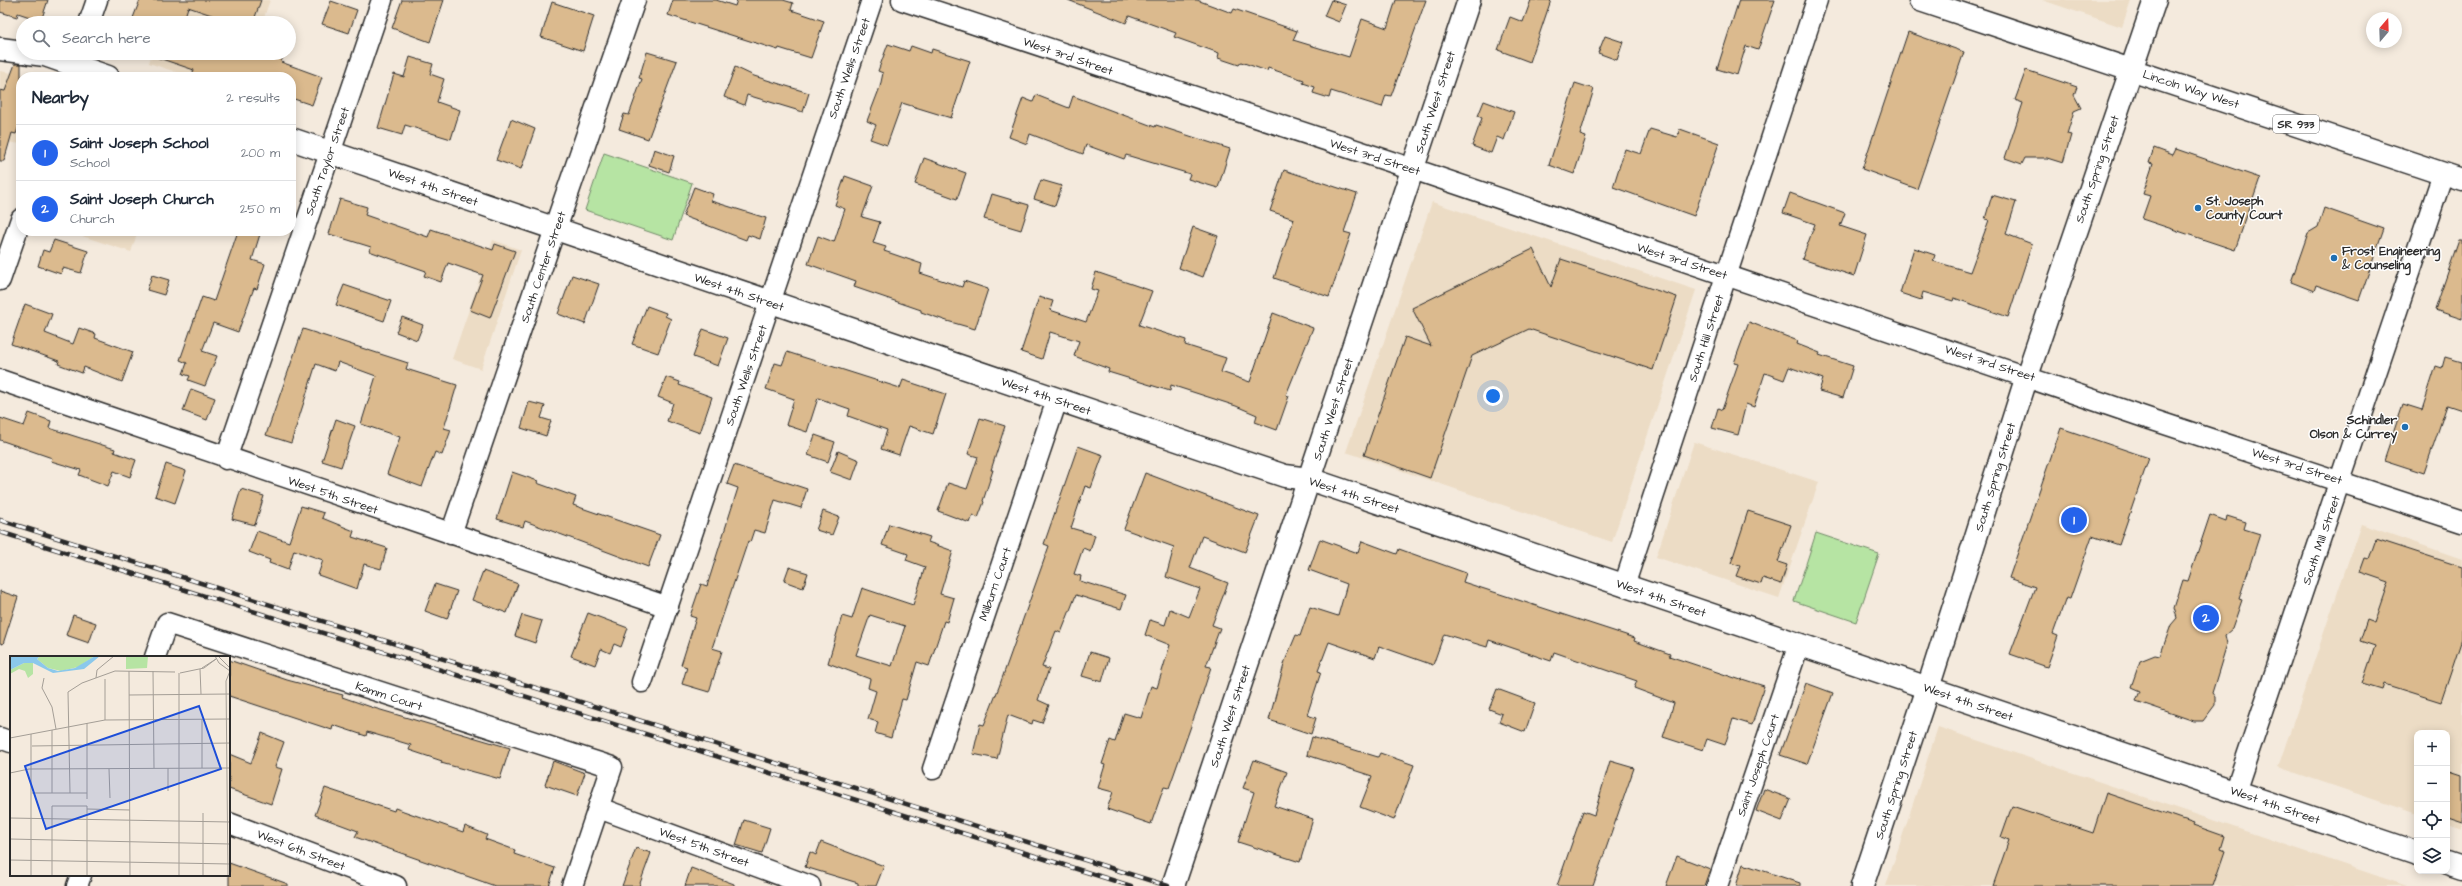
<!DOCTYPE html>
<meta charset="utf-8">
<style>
:root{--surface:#fff;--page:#f2f2f3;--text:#1f2937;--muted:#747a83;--line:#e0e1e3;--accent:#2563eb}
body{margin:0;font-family:"Architects Daughter",sans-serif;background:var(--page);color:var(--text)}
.controls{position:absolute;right:12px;bottom:12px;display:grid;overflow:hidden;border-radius:8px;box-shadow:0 2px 10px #0003}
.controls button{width:36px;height:36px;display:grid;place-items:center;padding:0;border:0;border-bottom:1px solid var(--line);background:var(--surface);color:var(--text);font:20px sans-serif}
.compass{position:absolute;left:2366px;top:12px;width:36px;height:36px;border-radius:50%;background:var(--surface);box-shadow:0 2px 10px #0003;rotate:19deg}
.you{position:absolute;left:1493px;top:396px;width:14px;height:14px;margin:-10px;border:3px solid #fff;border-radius:50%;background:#1a73e8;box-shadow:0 0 0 6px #1a73e833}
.badge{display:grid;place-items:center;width:26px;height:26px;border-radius:50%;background:var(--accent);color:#fff;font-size:13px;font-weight:700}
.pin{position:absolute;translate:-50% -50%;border:2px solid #fff;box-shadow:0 1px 4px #0006}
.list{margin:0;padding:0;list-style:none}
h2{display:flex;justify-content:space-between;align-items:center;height:52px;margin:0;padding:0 16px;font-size:17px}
h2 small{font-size:13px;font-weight:400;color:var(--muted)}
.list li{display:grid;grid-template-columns:26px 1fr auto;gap:12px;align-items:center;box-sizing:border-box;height:56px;padding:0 16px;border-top:1px solid var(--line)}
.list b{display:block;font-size:15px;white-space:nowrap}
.list p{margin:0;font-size:13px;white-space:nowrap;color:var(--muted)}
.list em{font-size:13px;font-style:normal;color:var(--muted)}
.icon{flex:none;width:22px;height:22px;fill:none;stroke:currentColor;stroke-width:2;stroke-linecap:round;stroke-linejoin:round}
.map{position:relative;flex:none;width:2462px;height:886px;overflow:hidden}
.search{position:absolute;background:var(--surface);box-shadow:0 2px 10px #0003;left:16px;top:16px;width:280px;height:44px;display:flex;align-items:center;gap:10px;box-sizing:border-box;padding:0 14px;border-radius:22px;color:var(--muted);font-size:15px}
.panel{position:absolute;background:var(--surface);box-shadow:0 2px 10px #0003;left:16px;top:72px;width:280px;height:164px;border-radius:16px}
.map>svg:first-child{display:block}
</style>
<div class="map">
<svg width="2462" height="886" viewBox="0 0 2462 886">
<rect width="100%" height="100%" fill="#f4eadd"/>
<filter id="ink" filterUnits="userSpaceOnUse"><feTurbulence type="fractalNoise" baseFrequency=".025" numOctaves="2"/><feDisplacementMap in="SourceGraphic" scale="8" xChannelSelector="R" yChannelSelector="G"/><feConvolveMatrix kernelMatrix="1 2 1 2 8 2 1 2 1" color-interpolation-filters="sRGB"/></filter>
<g filter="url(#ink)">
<!-- built -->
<g fill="#ecdcc5">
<path d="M170,0H270L262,23H163Z"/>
<path d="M2042,0H2131L2122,27Z"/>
<path d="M152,53H252L244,77H191L149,63Z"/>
<path d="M0,71L36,77H21V144L0,141Z"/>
<path d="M1432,202L1696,290L1612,542L1346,452Z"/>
<path d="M67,231H138L131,252Z"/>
<path d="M493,240L521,250L481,369L452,359Z"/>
<path d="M1694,442L1819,482L1779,598L1656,557Z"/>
<path d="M2361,524L2462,559V829L2447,824V733H2417V814L2278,767Z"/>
<path d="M1938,727L2407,886H1886Z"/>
</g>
<!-- green -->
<g fill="#b6e4a3" stroke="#708867">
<path d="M604,153L692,183L673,240L585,210Z"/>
<path d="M1816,533L1879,554L1856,622L1794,601Z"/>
</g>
<!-- building -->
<g fill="#dbba8e" stroke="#2b2b2b" fill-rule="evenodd">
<path d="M0,0H48L41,21L18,13L17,17L0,12Z"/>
<path d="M140,0H261L253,23H235L188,7L183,23H131Z"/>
<path d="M402,0H444L430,42L392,28Z"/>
<path d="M673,0H716L735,6L737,0H783L793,3L791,10L824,21L811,58L779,48L778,50L668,15Z"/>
<path d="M1068,0H1197L1232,13L1234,9L1297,31L1293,40L1349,57L1362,19L1387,28L1396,0H1426L1391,96L1386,95L1382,107L1331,91L1329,98L1313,93L1315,87L1303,83L1304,80L1268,68L1267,71L1241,62L1239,65L1218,58L1219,53L1174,37L1176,33L1129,16L1126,23Z"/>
<path d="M1331,0L1346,5L1339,22L1324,16Z"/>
<path d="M1531,0H1551L1530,62L1498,50L1510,17L1523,22Z"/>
<path d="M1739,0H1775L1758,50L1746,46L1737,75L1717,69Z"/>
<path d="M331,1L357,10L349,33L322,24Z"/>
<path d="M552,2L594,16L583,51L541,37Z"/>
<path d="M1908,32L1964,52L1917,189L1862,169Z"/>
<path d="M1605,36L1623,42L1617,60L1598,53Z"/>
<path d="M888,44L909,51L911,46L931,53L932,49L970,61L951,118L902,103L887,145L870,139L876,125L867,121L880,87L883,73L878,71Z"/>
<path d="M647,52L677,61L648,139L619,129L624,114L629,115L642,79L639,78Z"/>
<path d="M153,53H270L283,57L281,62L322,77L312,105L291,98V77H202L192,74L194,70L153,56Z"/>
<path d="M410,57L433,64L430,74L444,79L437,102L460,110L451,139L405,125L402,135L378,128L394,74L404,77Z"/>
<path d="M15,64H21V120L16,134L12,133L4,161H0V90L5,91Z"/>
<path d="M735,67L754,76L809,93L803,112L747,95L744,105L724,97Z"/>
<path d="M2026,70L2077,87L2074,95L2081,108L2074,111L2067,134L2071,135L2063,163L2047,158H2025L2022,164L2005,158L2023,103L2015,100Z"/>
<path d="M1575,83L1594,89L1580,135L1586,137L1574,174L1549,165Z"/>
<path d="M1036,95L1069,108L1073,96L1155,127L1156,125L1230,149L1218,188L1188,179L1190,174L1126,155L1124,159L1086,145L1083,154L1030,134L1027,144L1009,137L1023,98L1033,102Z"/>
<path d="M1484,101L1514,112L1504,140L1497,137L1491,153L1472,146L1482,118L1478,116Z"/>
<path d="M511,119L535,129L521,169L496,160Z"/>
<path d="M1650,129L1677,137L1680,129L1719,143L1694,216L1613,187L1625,149L1641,154Z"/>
<path d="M2154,148L2173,155L2176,149L2260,178L2235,250L2142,219L2150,196L2143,194L2153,164L2149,163Z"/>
<path d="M654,149L674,156L669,172L649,165Z"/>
<path d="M924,158L966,173L957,199L915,184Z"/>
<path d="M1284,170L1357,194L1344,232L1351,234L1329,297L1274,278L1294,219L1270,211Z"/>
<path d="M845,176L873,186L862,217L880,222L873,243L886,247L884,251L922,264L920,273L962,287L964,281L988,289L975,329L947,321L921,312V310L854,287L856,281L808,264L818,236L834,242L845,209L835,205Z"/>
<path d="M1041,180L1062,186L1055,206L1034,199Z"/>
<path d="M694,187L713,194L711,201L766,218L760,239L748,235L746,240L683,216Z"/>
<path d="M1790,193L1845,213L1840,226L1867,235L1854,276L1802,259L1815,224L1783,213Z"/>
<path d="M992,194L1029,205L1021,230L984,219Z"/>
<path d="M1992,195L2016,202L2006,234L2032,244L2008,317L1954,298L1953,301L1923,292L1921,300L1900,293L1914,248L1935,255L1933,261L1970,272L1989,220L1985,219Z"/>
<path d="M340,199L367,207L365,215L428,237L431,229L493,250L495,244L515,251L490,318L470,310L483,275L448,263L441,282L424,276L426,271L369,251L371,247L329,234Z"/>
<path d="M2324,208L2384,229L2359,300L2316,285L2314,291L2291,282L2308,233L2318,227Z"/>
<path d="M1193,227L1218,236L1203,277L1179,268Z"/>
<path d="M238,231H261L252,260L265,264L257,289L254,288L238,332L213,323L202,351L217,356L205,386L188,380L190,376L183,374L187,363L180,360L202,297L214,301Z"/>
<path d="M54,240L88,251L81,273L63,268L61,274L38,266L43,250L49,252Z"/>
<path d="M2459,240H2462V319L2435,310Z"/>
<path d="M1533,249L1551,287L1561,259L1677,297L1653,370L1529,329L1472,356L1430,478L1364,455L1405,337L1431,346L1412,308Z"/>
<path d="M1096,272L1152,291L1139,325L1186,340L1185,345L1226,358L1221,372L1250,382L1273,313L1313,328L1286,395L1289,396L1277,430L1255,422L1257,415L1236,406L1171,385L1170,391L1108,372L1109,369L1074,356L1079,341L1050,332L1042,359L1021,352L1039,297L1053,301L1050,310L1086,322L1098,291L1091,289Z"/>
<path d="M152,275L169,280L164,295L147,290Z"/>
<path d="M572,275L599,284L585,324L558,314Z"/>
<path d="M344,285L391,301L384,321L336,305Z"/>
<path d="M25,304L52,314L45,333L73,344L79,328L96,334L95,338L133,352L122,382L84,367L82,373L58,364L59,361L11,344Z"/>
<path d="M647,306L666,313L665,316L671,319L658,353L632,344Z"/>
<path d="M402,317L423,325L417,340L396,332Z"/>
<path d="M1749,322L1798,341L1797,344L1820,353L1819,355L1853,366L1843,398L1819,391L1823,379L1789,367L1784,380L1765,373L1754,407L1746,404L1738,435L1712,428L1718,408L1722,410L1738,364L1734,363Z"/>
<path d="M303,329L408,363L406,369L457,385L444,428L451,430L442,455L435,452L422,487L387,474L400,437L361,424L376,376L338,362L335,371L316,364L291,443L266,435Z"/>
<path d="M703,329L728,338L718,366L693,357Z"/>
<path d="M787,352L900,388L903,380L946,394L933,434L909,426L899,455L881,449L887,430L848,416L850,409L818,398L807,432L786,425L794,399L766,389L775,363L782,365Z"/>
<path d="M2445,357L2462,362V410L2447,405L2424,473L2384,460L2403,404L2422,410L2436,366L2442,368Z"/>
<path d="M666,377L680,382L679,385L712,397L700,433L667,421L673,403L658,397Z"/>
<path d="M191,389L215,398L207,420L183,411Z"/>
<path d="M529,402L545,406L541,418L551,421L546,436L521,428Z"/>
<path d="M29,413L51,421L49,428L115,449L114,452L136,460L130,477L114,471L108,486L79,475L81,470L51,461L52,458L0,440V418L24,426Z"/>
<path d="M980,418L1005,426L991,470H993L983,501L984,502L978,518L973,515L970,523L938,511L948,483L967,489L978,457L968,454Z"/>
<path d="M336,419L355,426L341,467L322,461Z"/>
<path d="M2061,428L2149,458L2119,545L2092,536L2070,599L2066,598L2053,634L2058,636L2047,667L2010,654L2035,587L2009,578Z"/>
<path d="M815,435L835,442L828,462L808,455Z"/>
<path d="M1078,446L1103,455L1091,488L1085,486L1071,528L1095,535L1090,551L1083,548L1074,574L1081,576L1080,581L1126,595L1121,609L1076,595L1061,633L1056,631L1042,667L1049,669L1038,700L1049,705L1042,723L1033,720L1032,724L1008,715L997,759L973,754L980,724L984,725L999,687L1049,546L1044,544Z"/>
<path d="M838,451L859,460L852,480L830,472Z"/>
<path d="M166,464L186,471L175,503L155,496Z"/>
<path d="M734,465L807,489L801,508L775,500L765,533L754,530L750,542L748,541L712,648L722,651L709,692L682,684L687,667L681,665L696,618L690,616L701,584L707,586L738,488L727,484Z"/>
<path d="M512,472L538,481L537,483L576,497L573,505L660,535L648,567L525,521L523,527L497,519Z"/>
<path d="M1145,473L1259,516L1245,552L1202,536L1190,568L1228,583L1212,625L1220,628L1206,666L1211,667L1202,695L1169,788L1164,787L1151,824L1107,809L1113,792L1098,788L1105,765L1102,764L1110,740L1115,742L1124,713L1141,718L1151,686L1157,688L1170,645L1145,635L1150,620L1165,625L1170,609L1189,617L1200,589L1166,577L1174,547L1124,529Z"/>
<path d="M241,489L264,496L255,525L232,519Z"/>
<path d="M301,506L324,513L322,518L354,531L352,537L387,548L381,569L364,564L357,589L318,575L323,560L294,550L288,570L269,563L270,560L249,552L257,531L289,542Z"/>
<path d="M823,511L839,517L832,535L816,530Z"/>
<path d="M1748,511L1791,525L1778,562L1787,565L1781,584L1763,578L1761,584L1736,576L1740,566L1731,563Z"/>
<path d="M2210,515L2226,521L2227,516L2246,522L2244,529L2260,534L2239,599L2242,600L2232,629L2225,635L2227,644L2212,693L2215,697V705L2203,721H2194L2136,701L2140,691L2131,687L2140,661L2155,655L2160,656L2171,625L2177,618L2174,608L2183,580L2188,581Z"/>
<path d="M889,524L930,537L928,542L953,551L940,594L954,598L947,622L944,621L929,666L917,662L906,700L902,699L891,738L875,733L878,722L868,719L876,691L868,688L870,679L828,663L842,616L852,619L862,588L913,605L925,567L906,560L908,554L882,545ZM870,615L905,626L892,666L856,655Z"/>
<path d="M1320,539L1358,553L1362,541L1397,554L1399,549L1466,573L1463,582L1635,638L1634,641L1670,654L1669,656L1741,680L1742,679L1764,686L1752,725L1733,719L1725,745L1707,739L1703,750L1663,737L1674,703L1634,688L1637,681L1554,652L1551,661L1489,640L1487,647L1444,634L1433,665L1379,646L1375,658L1329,642L1318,671L1321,672L1307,715L1316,718L1311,734L1269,720L1285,661L1296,635L1300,636L1310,607L1338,616L1347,584L1309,570Z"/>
<path d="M2376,539L2462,567V639L2441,702L2384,684L2382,690L2362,684L2375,646L2360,641L2367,620L2375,623L2389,582L2360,572L2365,558L2369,559Z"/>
<path d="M789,567L808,573L803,588L784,581Z"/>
<path d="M483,571L518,584L507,613L472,600Z"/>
<path d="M435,584L457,591L447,619L425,611Z"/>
<path d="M0,591L18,597L3,644L0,643Z"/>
<path d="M588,613L628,628L621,647L614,644L610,653L601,649L595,665L571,656Z"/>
<path d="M73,615L96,623L89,643L66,635Z"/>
<path d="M522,615L542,621L535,643L515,636Z"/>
<path d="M1090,652L1109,658L1102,682L1082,676Z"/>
<path d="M229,660L287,680L343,695L342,697L374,708L510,748L500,779L441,763L442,761L409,750L411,745L367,732L366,736L333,725L332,730L229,696Z"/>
<path d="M1806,683L1833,693L1807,764L1780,755Z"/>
<path d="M1497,689L1535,703L1525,732L1499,722L1502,714L1489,709Z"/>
<path d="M262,733L284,742L275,767L282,769L271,804L229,789V754L251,763Z"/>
<path d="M1312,737L1378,757L1380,753L1414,765L1394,820L1360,807L1372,776L1307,755Z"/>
<path d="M1254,760L1287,772L1274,806L1313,819L1300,862L1238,842L1254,792L1243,788Z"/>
<path d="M553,761L585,773L577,796L545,785Z"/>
<path d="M1610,761L1634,768L1593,886H1557L1583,811L1594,815Z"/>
<path d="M2447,770L2462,775V823L2447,818Z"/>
<path d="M325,788L394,811L395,808L463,832L465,826L487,835L485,839L515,850L514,854L555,868L549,886H495L355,837L358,831L315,815Z"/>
<path d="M1764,789L1791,799L1782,821L1756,811Z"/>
<path d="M2106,793L2194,823L2193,825L2224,836L2220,849L2225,851L2213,886H1993L2009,840L2001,837L2012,806L2093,833Z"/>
<path d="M744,820L770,828L762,853L736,845Z"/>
<path d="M821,842L884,866L876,886H858V883L805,867L810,852L816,855Z"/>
<path d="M636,848L651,853L639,886H622Z"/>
<path d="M1677,856L1710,869L1704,886H1666Z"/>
<path d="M229,863L288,884V886H229Z"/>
<path d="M1743,864L1800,883V886H1736Z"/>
<path d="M691,868L734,884V886H685Z"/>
</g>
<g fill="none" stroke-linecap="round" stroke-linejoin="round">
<defs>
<g id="street">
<path d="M902,0L1413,169L2150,419L2462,522"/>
<path d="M89,23L97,0"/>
<path d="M71,77L79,53"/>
<path d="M0,280L21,219"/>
<path d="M0,380L668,607"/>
<path d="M226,459L382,0"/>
<path d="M451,534L555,229"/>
<path d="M1624,586L1817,0"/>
<path d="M155,657L167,623L612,767L572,886"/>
<path d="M642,682L872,0"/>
<path d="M0,738L11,742"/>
<path d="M933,769L1057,400"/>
<path d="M2235,792L2443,174"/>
<path d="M599,808L810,886"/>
<path d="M229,823L396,886"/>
<path d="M77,886L81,875"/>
<path d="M1717,886L1799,644"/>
</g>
<g id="secondary">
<path d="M0,49L23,52"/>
<path d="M29,53L45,55L108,77"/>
<path d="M291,139L1204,449L1285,476L1309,479L2417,853"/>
<path d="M555,229L634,0"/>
<path d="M2447,863L2462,868"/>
<path d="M1173,886L1469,0"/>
<path d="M1862,886L1928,688L2027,376L2155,0"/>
</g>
<path id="primary" d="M1920,0L2462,180"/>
</defs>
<!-- street casing -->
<use href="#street" stroke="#2b2b2b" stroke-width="23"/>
<!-- secondary casing -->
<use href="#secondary" stroke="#2b2b2b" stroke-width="25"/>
<!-- primary casing -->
<use href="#primary" stroke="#2b2b2b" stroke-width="25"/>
<!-- street -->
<use href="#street" stroke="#fff" stroke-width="20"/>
<!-- secondary -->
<use href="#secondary" stroke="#fff" stroke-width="22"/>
<!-- primary -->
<use href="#primary" stroke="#fff" stroke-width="22"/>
<defs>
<g id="rail">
<path d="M0,520L1168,886"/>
<path d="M0,532L1131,886"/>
</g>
</defs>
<!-- rail casing -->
<use href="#rail" stroke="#2b2b2b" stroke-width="4.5"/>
<!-- rail -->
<use href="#rail" stroke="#fff" stroke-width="3" stroke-dasharray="9" stroke-linecap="butt"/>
</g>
</g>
<!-- markers -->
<g fill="#1f6fb2" stroke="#fff" stroke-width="1.5">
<circle cx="2198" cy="208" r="4"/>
<circle cx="2334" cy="258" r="4"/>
<circle cx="2405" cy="427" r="4"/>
</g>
<g text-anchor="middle" stroke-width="3" stroke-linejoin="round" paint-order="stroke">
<!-- shield labels -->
<rect fill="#fff" stroke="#6b6b6b" stroke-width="1" x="2273" y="115" width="46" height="18" rx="3"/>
<g font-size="11" font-weight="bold" fill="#2b2b2b">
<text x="2296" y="128">SR 933</text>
</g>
<!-- street labels -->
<g font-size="12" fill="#2b2b2b" stroke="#fff">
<text transform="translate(1068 56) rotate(19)" y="4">West 3rd Street</text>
<text transform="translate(849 68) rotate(-71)" y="4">South Wells Street</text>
<text transform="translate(2191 89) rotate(18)" y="4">Lincoln Way West</text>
<text transform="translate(1435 102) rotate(-72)" y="4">South West Street</text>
<text transform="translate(1375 157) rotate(18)" y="4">West 3rd Street</text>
<text transform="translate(327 161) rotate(-71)" y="4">South Taylor Street</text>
<text transform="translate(2097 169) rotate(-71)" y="4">South Spring Street</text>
<text transform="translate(433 187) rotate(19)" y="4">West 4th Street</text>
<text transform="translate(1682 261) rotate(18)" y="4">West 3rd Street</text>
<text transform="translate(543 267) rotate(-71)" y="4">South Center Street</text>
<text transform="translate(739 292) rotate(19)" y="4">West 4th Street</text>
<text transform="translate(1706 338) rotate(-72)" y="4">South Hill Street</text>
<text transform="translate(1990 363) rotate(18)" y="4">West 3rd Street</text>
<text transform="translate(746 375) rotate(-71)" y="4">South Wells Street</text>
<text transform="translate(1046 396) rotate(19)" y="4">West 4th Street</text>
<text transform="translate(1333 409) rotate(-72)" y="4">South West Street</text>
<text transform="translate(2297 466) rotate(18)" y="4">West 3rd Street</text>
<text transform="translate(1995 477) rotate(-73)" y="4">South Spring Street</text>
<text transform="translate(333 495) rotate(19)" y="4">West 5th Street</text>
<text transform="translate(1354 495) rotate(18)" y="4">West 4th Street</text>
<text transform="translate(2321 540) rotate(-71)" y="4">South Mill Street</text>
<text transform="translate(995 584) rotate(-71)" y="4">Milburn Court</text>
<text transform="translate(1661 598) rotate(19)" y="4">West 4th Street</text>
<text transform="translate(389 696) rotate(18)" y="4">Kamm Court</text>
<text transform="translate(1968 702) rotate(19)" y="4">West 4th Street</text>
<text transform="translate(1230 716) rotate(-72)" y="4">South West Street</text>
<text transform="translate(1758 765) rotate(-71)" y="4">Saint Joseph Court</text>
<text transform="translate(1896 785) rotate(-72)" y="4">South Spring Street</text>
<text transform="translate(2275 805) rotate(19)" y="4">West 4th Street</text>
<text transform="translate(704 847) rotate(20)" y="4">West 5th Street</text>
<text transform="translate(301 850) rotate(21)" y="4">West 6th Street</text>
</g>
<!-- poi labels -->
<g font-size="12" font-weight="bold" fill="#2b2b2b" stroke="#fff" text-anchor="start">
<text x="2206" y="205">St. Joseph<tspan x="2206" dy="14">County Court</tspan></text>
<text x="2342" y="255">Frost Engineering<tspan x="2342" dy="14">&amp; Counseling</tspan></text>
<text x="2397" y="424" text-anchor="end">Schindler<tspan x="2397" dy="14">Olson &amp; Currey</tspan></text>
</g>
</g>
<!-- overview -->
<g transform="translate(10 656)">
<rect width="220" height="220" fill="#f4eadd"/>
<path d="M30,0H85L68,11L51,15L38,12L27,3ZM116,0H138L137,12L116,13ZM14,7H23V18L18,22L15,15L9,13L0,18V14Z" fill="#b6e4a3"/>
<path d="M0,0H30L27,3L38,12L48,15L65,12L85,0H90L74,13L43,17L23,7H14L0,14Z" fill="#8bc8eb"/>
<path fill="none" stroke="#a49e96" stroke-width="1" d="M205,0L209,7L220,15M208,0L220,12M192,12L206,3M190,13L191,38M119,15L120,220M143,15L144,112M170,17L194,12L206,3M34,22L32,32L42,51L46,73M86,22L87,14L104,0M95,23V64M119,39L220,38M192,63V112M77,67V143M42,74V137M0,82L95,64L220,63M22,90L220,87M158,112V135M99,113L100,142M0,117L19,113L220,112M22,137H77M60,137L58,36L72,27L105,15L165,16M77,153L120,154M193,157V220M0,162L220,166M0,183L220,188M0,204L220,208M21,220V78M42,220V150H77V220M169,220V17M218,220L216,25L220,15"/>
<path fill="#1d4ed8" fill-opacity="0.15" stroke="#1d4ed8" stroke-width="2" d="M189,50L211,113L36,173L15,110Z"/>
<rect width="220" height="220" fill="none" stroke="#2b2b2b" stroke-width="2"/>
</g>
</svg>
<div class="controls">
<button>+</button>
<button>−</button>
<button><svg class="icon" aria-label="locate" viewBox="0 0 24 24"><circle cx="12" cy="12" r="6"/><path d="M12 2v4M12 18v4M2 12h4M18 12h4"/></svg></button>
<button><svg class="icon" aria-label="layers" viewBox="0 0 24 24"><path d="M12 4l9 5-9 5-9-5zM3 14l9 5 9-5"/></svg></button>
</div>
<svg class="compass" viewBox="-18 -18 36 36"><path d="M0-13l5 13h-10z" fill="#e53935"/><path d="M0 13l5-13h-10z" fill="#747a83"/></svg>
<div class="you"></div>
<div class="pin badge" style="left:2074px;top:520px">1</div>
<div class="pin badge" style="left:2206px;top:618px">2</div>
<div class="search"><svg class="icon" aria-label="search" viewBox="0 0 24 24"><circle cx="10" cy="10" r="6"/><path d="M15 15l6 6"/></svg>Search here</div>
<section class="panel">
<h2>Nearby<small>2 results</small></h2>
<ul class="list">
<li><span class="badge">1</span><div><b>Saint Joseph School</b><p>School</p></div><em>200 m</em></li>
<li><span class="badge">2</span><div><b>Saint Joseph Church</b><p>Church</p></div><em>250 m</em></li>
</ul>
</section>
</div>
